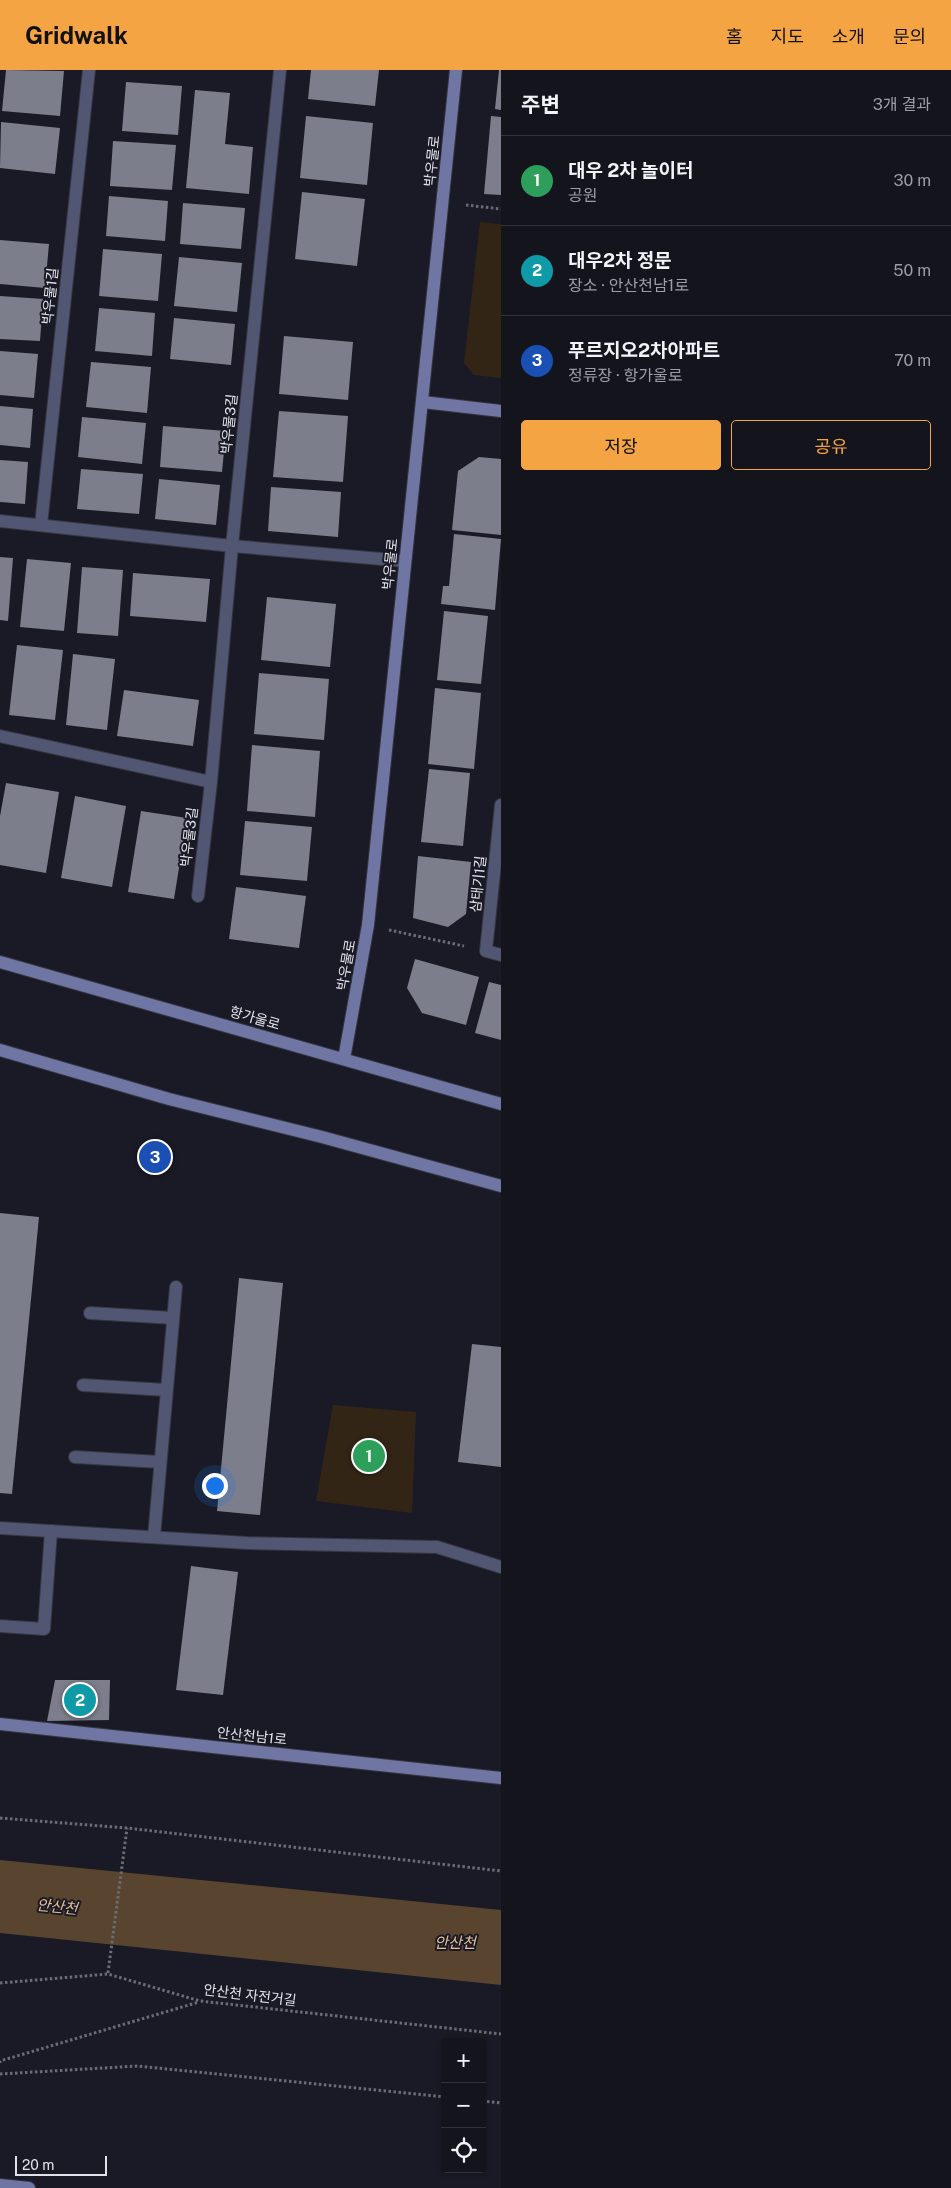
<!DOCTYPE html>
<html lang="ko">
<meta charset="utf-8">
<style>
:root{--surface:#13141c;--page:#202129;--text:#f1f3f6;--muted:#9d9ea3;--line:#32333b;--accent:#f4a443}
body{margin:0;font-family:"Public Sans","Noto Sans KR",sans-serif;background:var(--page);color:var(--text)}
.controls{position:absolute;right:15px;bottom:15px;display:grid;overflow:hidden;border-radius:5px;box-shadow:0 1px 4px #0004}
.controls button{width:45px;height:45px;display:grid;place-items:center;padding:0;border:0;border-bottom:1px solid var(--line);background:var(--surface);color:var(--text);font:25px sans-serif}
.scale{position:absolute;left:15px;bottom:12px;width:92px;box-sizing:border-box;padding-left:5px;border:2px solid #e1e2e9;border-top:0;font-size:14px;line-height:18px;white-space:nowrap;color:#e1e2e9;-webkit-text-stroke:4px #191a25;paint-order:stroke}
.you{position:absolute;left:214px;top:1415px;width:18px;height:18px;margin:-12px;border:4px solid #fff;border-radius:50%;background:#1a73e8;box-shadow:0 0 0 8px #1a73e833}
.badge{display:grid;place-items:center;width:32px;height:32px;border-radius:50%;background:var(--accent);color:#fff;font-size:16px;font-weight:700}
.pin{position:absolute;translate:-50% -50%;border:2px solid #fff;box-shadow:0 1px 5px #0006}
.list{margin:0;padding:0;list-style:none}
h2{display:flex;justify-content:space-between;align-items:center;height:65px;margin:0;padding:0 20px;font-size:21px}
h2 small{font-size:16px;font-weight:400;color:var(--muted)}
.list li{display:grid;grid-template-columns:32px 1fr auto;gap:15px;align-items:center;box-sizing:border-box;height:90px;padding:0 20px;border-top:1px solid var(--line)}
.list b{display:block;font-size:19px;white-space:nowrap}
.list p{margin:0;font-size:16px;white-space:nowrap;color:var(--muted)}
.list em{font-size:16px;font-style:normal;color:var(--muted)}
.actions{display:flex;gap:10px;padding:15px 20px}
.actions a{flex:1;padding:11px 0;border:1px solid var(--accent);border-radius:5px;text-align:center;font-size:18px;color:var(--accent)}
.actions .main{background:var(--accent);color:#111}
.icon{flex:none;width:28px;height:28px;fill:none;stroke:currentColor;stroke-width:2;stroke-linecap:round;stroke-linejoin:round}
.map{position:relative;flex:none;width:501px;height:2118px;overflow:hidden}
header{display:flex;align-items:center;gap:30px;box-sizing:border-box;height:70px;padding:0 25px;background:var(--accent);color:#111}
header strong{font-size:24px}
nav{display:flex;gap:28px;margin-inline-start:auto;font-size:18px}
main{display:flex}
aside{flex:1;background:var(--surface)}
.map>svg:first-child{display:block}
</style>
<header>
<strong>Gridwalk</strong>
<nav><a>홈</a><a>지도</a><a>소개</a><a>문의</a></nav>
</header>
<main>
<div class="map">
<svg width="501" height="2118" viewBox="0 0 501 2118">
<rect width="100%" height="100%" fill="#191a25"/>
<!-- green -->
<g fill="#332516">
<path d="M480,152L501,154V308L474,305L464,293Z"/>
<path d="M333,1335L416,1342L412,1443L316,1431Z"/>
</g>
<!-- water -->
<path fill="#59452f" d="M0,1790L501,1840V1915L0,1863Z"/>
<!-- building -->
<g fill="#7c7e8c">
<path d="M6,0L64,1L60,46L2,41Z"/>
<path d="M311,0H379L375,36L308,29Z"/>
<path d="M499,0H501V40L495,39Z"/>
<path d="M126,12L182,16L178,65L122,61Z"/>
<path d="M195,20L230,23L225,74L253,77L249,124L186,118Z"/>
<path d="M306,46L373,53L367,115L300,108Z"/>
<path d="M491,46L501,47V125L484,124Z"/>
<path d="M1,52L60,58L55,104L0,98Z"/>
<path d="M113,71L176,75L172,120L110,116Z"/>
<path d="M302,122L365,129L357,196L295,189Z"/>
<path d="M109,126L168,131L165,171L106,166Z"/>
<path d="M183,133L245,138L241,179L180,174Z"/>
<path d="M0,170L49,174L45,218L0,214Z"/>
<path d="M103,179L162,184L158,231L99,226Z"/>
<path d="M179,187L242,193L237,242L174,236Z"/>
<path d="M0,226L43,229L40,271L0,269Z"/>
<path d="M99,238L155,243L152,286L95,281Z"/>
<path d="M174,248L235,254L231,295L170,289Z"/>
<path d="M284,266L353,272L348,330L279,324Z"/>
<path d="M0,281L38,284L34,328L0,325Z"/>
<path d="M91,292L151,297L147,343L86,337Z"/>
<path d="M0,336L33,339L30,378L0,375Z"/>
<path d="M279,341L348,346L343,412L273,407Z"/>
<path d="M82,347L146,353L142,394L78,387Z"/>
<path d="M163,356L226,361L222,402L160,397Z"/>
<path d="M479,387L501,389V465L452,460L458,401Z"/>
<path d="M0,390L28,392L25,434L0,432Z"/>
<path d="M81,399L143,404L139,444L77,439Z"/>
<path d="M159,409L220,415L216,455L155,449Z"/>
<path d="M271,417L341,422L338,467L268,461Z"/>
<path d="M454,464L501,469L495,540L441,534L443,516H449Z"/>
<path d="M0,487L13,488L8,551L0,550Z"/>
<path d="M27,489L71,493L64,561L20,557Z"/>
<path d="M82,497L123,500L118,566L77,563Z"/>
<path d="M133,503L210,509L206,552L130,546Z"/>
<path d="M267,527L336,534L330,597L261,590Z"/>
<path d="M444,541L488,546L481,614L437,610Z"/>
<path d="M17,575L63,580L55,650L9,645Z"/>
<path d="M73,584L115,589L107,660L66,655Z"/>
<path d="M259,603L329,609L324,670L254,664Z"/>
<path d="M435,618L481,623L474,699L428,694Z"/>
<path d="M124,620L199,630L193,676L117,666Z"/>
<path d="M252,675L320,681L315,747L247,741Z"/>
<path d="M429,699L470,703L463,776L421,772Z"/>
<path d="M6,713L59,722L46,803L0,795V746Z"/>
<path d="M75,726L126,736L112,817L61,808Z"/>
<path d="M141,741L187,748L174,829L128,822Z"/>
<path d="M245,751L312,757L307,811L240,805Z"/>
<path d="M418,786L471,792L466,844L448,857L413,848Z"/>
<path d="M236,817L306,826L299,878L229,869Z"/>
<path d="M415,889L479,907L466,955L422,943L407,918Z"/>
<path d="M489,912L501,915V970L475,963Z"/>
<path d="M0,1143L39,1147L12,1424L0,1423Z"/>
<path d="M239,1208L283,1213L260,1445L217,1441Z"/>
<path d="M472,1274L501,1277V1397L458,1392Z"/>
<path d="M191,1496L238,1502L223,1625L176,1620Z"/>
<path d="M55,1610H110L109,1650L47,1651Z"/>
</g>
<g fill="none" stroke-linecap="round" stroke-linejoin="round">
<defs>
<g id="lane">
<path d="M90,1243L173,1248"/>
<path d="M83,1315L166,1320"/>
<path d="M75,1387L160,1392"/>
<path d="M0,1458L247,1473L437,1477L501,1497"/>
<path d="M154,1467L176,1217"/>
<path d="M0,1556L44,1559L51,1461"/>
</g>
<g id="street">
<path d="M0,451L232,476L405,491"/>
<path d="M41,455L89,0"/>
<path d="M0,666L211,712"/>
<path d="M501,735L486,881L501,885"/>
<path d="M198,826L211,712L232,476L280,0"/>
</g>
<g id="secondary">
<path d="M423,332L501,341"/>
<path d="M0,892L501,1034"/>
<path d="M0,980L169,1029L322,1067L501,1116"/>
<path d="M344,989L368,855L456,0"/>
<path d="M0,1654L501,1708"/>
<path d="M0,2115L29,2118"/>
</g>
</defs>
<!-- lane casing -->
<use href="#lane" stroke="#353640" stroke-width="14"/>
<!-- street casing -->
<use href="#street" stroke="#353640" stroke-width="14"/>
<!-- secondary casing -->
<use href="#secondary" stroke="#353640" stroke-width="14"/>
<!-- path -->
<g stroke="#6b6c75" stroke-width="3" stroke-dasharray="2.5 2.5" stroke-linecap="butt">
<path d="M466,135L501,139"/>
<path d="M389,860L464,876"/>
<path d="M0,1748L127,1758L501,1801"/>
<path d="M108,1903L127,1758"/>
<path d="M0,1913L108,1904L200,1931L501,1964"/>
<path d="M0,1993V1991L199,1932"/>
<path d="M0,2004L138,1996L445,2027"/>
<path d="M482,2031L501,2033"/>
</g>
<!-- lane -->
<use href="#lane" stroke="#515672" stroke-width="12"/>
<!-- street -->
<use href="#street" stroke="#515672" stroke-width="12"/>
<!-- secondary -->
<use href="#secondary" stroke="#7076a4" stroke-width="12"/>
</g>
<g text-anchor="middle" stroke-width="4" stroke-linejoin="round" paint-order="stroke">
<!-- street labels -->
<g font-size="14" fill="#e1e2e9" stroke="#191a25">
<text transform="translate(432 91) rotate(-84)" y="5">박우물로</text>
<text transform="translate(50 226) rotate(-84)" y="5">박우물1길</text>
<text transform="translate(229 354) rotate(-84)" y="5">박우물3길</text>
<text transform="translate(390 494) rotate(-84)" y="5">박우물로</text>
<text transform="translate(189 767) rotate(-83)" y="5">박우물3길</text>
<text transform="translate(478 814) rotate(-84)" y="5">삼태기1길</text>
<text transform="translate(346 895) rotate(-80)" y="5">박우물로</text>
<text transform="translate(255 948) rotate(16)" y="5">항가울로</text>
<text transform="translate(252 1666) rotate(6)" y="5">안산천남1로</text>
<text transform="translate(250 1925) rotate(7)" y="5">안산천 자전거길</text>
</g>
<!-- water labels -->
<g font-size="15" font-style="italic" fill="#e8bf95" stroke="#191a25">
<text transform="translate(57 1837) rotate(6)" y="5">안산천</text>
<text x="455" y="1878">안산천</text>
</g>
</g>
</svg>
<div class="controls">
<button>+</button>
<button>−</button>
<button><svg class="icon" aria-label="locate" viewBox="0 0 24 24"><circle cx="12" cy="12" r="6"/><path d="M12 2v4M12 18v4M2 12h4M18 12h4"/></svg></button>
</div>
<div class="scale">20 m</div>
<div class="you"></div>
<div class="pin badge" style="left:369px;top:1386px;background:#2e9e5b">1</div>
<div class="pin badge" style="left:80px;top:1630px;background:#0f9aa8">2</div>
<div class="pin badge" style="left:155px;top:1087px;background:#1a4fb4">3</div>
</div>
<aside>
<h2>주변<small>3개 결과</small></h2>
<ul class="list">
<li><span class="badge" style="background:#2e9e5b">1</span><div><b>대우 2차 놀이터</b><p>공원</p></div><em>30 m</em></li>
<li><span class="badge" style="background:#0f9aa8">2</span><div><b>대우2차 정문</b><p>장소 · 안산천남1로</p></div><em>50 m</em></li>
<li><span class="badge" style="background:#1a4fb4">3</span><div><b>푸르지오2차아파트</b><p>정류장 · 항가울로</p></div><em>70 m</em></li>
</ul>
<div class="actions"><a class="main">저장</a><a>공유</a></div>
</aside>
</main>
